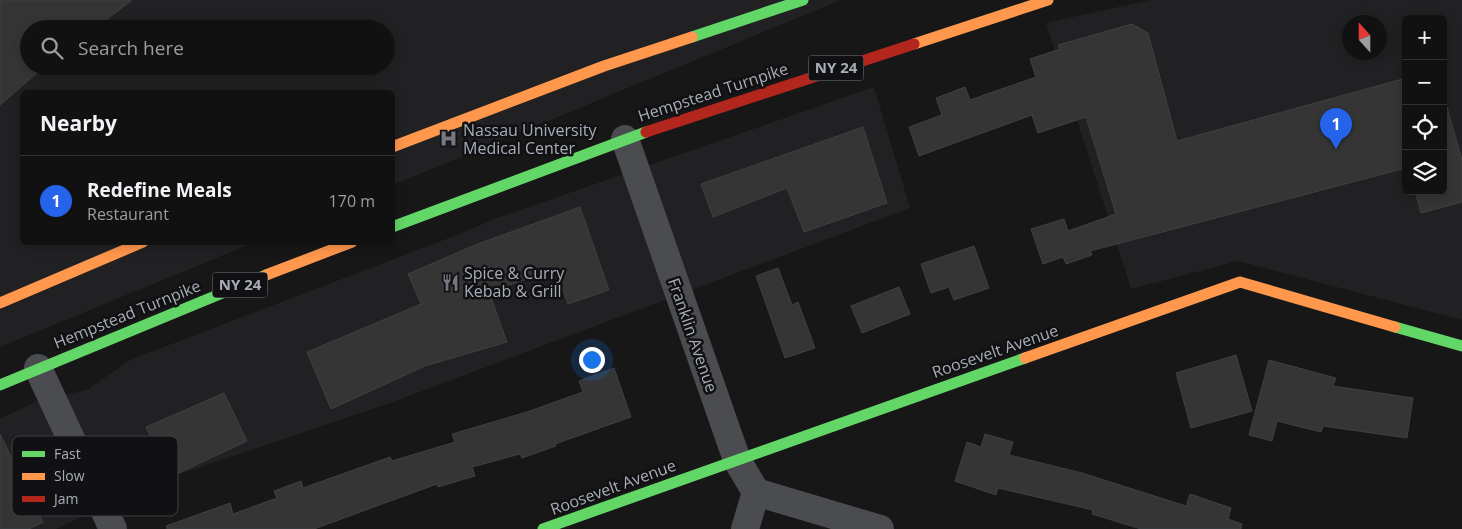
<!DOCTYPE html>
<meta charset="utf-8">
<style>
:root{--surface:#111;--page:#1a1a1a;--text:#f1f3f6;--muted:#9c9d9f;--line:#303131;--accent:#2563eb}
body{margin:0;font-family:"Open Sans",sans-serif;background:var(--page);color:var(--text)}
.controls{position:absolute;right:15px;top:15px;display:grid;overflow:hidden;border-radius:8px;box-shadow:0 2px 12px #0003}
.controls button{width:45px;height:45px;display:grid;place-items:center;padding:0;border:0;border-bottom:1px solid var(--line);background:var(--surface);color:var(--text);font:25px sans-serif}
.compass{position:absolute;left:1342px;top:15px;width:45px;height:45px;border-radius:50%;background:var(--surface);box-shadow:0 2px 12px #0003;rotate:339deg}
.you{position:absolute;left:591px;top:359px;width:18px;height:18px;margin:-12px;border:4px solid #fff;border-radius:50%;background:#1a73e8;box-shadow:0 0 0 8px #1a73e833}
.badge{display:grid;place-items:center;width:32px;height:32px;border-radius:50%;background:var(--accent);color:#fff;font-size:16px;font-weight:700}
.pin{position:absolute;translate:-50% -41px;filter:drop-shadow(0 1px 2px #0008)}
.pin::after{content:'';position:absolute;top:26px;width:18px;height:15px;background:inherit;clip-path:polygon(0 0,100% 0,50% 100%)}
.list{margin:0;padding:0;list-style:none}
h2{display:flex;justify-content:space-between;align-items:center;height:65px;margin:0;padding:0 20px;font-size:21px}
h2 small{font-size:16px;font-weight:400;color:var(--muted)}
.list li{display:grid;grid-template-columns:32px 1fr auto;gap:15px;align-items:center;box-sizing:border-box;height:90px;padding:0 20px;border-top:1px solid var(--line)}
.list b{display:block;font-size:19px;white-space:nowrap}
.list p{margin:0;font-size:16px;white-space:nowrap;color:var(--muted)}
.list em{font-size:16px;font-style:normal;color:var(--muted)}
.icon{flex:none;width:28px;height:28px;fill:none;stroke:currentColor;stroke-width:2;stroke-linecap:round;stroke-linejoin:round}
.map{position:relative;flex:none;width:1462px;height:529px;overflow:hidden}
.search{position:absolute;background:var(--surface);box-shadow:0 2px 12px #0003;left:20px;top:20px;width:375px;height:55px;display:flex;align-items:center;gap:12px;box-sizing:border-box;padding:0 18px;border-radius:28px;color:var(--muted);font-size:19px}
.panel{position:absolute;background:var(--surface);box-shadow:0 2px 12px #0003;left:20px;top:90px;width:375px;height:155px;border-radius:8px}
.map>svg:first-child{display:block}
</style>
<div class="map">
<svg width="1462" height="529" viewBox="0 0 1462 529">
<rect width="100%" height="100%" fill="#171717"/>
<!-- built -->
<g fill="#212123" fill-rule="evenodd">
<path d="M0,0H841L393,185L392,92H22V242L253,243L0,347ZM29,29H386V66H29Z"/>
<path d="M1150,0H1462V320L1238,261L1131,289L1046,23ZM1406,19H1443V191H1406ZM1350,22H1380V52H1350Z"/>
<path d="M874,87L910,208L393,402L154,483L56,529H0V419L37,401L87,390L130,360L462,233L497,218Z"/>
</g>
<!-- building -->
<g fill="#353536" stroke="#3f4043">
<path d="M0,0H132L94,29H29V66H45L0,105Z"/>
<path d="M1132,24L1148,33L1177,141L1406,78V168L1090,251L1092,255L1066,264L1063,257L1043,264L1031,229L1064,219L1068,231L1116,214L1086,117L1038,133L1032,115L919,156L909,127L942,115L936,98L965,87L970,100L1036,77L1030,59L1060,49L1058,45Z"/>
<path d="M1443,93L1462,160V202L1421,213L1415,191H1443Z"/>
<path d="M863,127L887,203L804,232L787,188L713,217L701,184Z"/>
<path d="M580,207L609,290L568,304L555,269L489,292L507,342L425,366L331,409L307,352L421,304L408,274L475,245Z"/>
<path d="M974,246L989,288L954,300L949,287L931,293L921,264Z"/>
<path d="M778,268L792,305L798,302L815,348L785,358L756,276Z"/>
<path d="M899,287L910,314L862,333L851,306Z"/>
<path d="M1236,355L1252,411L1191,428L1176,373Z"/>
<path d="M1269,360L1336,378L1333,386L1413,398L1407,438L1323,426L1321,432L1277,421L1272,441L1249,435Z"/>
<path d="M614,368L631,417L555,444L556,446L522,458L520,454L472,467L475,476L438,487L437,484L314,529H167L166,526L230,503L233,514L277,498L274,491L301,481L303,488L390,457L392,461L455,442L452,434L527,412L583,392L579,381Z"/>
<path d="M224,393L247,441L170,477L146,427Z"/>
<path d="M0,434L43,522L29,529H0Z"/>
<path d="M985,434L1013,442L1009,455L1082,473L1186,506L1190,494L1231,508L1228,519L1242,524L1241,529H1141L1092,514L1093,510L998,488L996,495L955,481L967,442L981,447Z"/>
</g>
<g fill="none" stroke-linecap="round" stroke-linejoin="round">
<!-- street -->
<g stroke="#4b4c50" stroke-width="28">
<path d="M625,139L737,460L756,492L745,529"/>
<path d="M38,368L113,529"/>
<path d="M756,492L880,529"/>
</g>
<!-- fast -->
<g stroke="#63d668" stroke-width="11">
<path d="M692,37L803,0"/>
<path d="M392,227L646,132"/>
<path d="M1395,327L1462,346"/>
<path d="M0,385L266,275"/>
<path d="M543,529L1025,358"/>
</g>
<!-- slow -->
<g stroke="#ff974d" stroke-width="11">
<path d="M914,44L1048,0"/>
<path d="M392,147L604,66L692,37"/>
<path d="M266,275L352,242"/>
<path d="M0,303L143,242"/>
<path d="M1025,358L1240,282L1395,327"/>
</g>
<!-- jam -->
<path stroke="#b3261e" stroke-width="11" d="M646,132L914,44"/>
</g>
<!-- icons -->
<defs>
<symbol id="hospital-bare" viewBox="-9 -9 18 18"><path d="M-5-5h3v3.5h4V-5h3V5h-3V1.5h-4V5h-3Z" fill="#757880" stroke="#111113" stroke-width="2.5" paint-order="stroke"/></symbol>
<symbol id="restaurant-bare" viewBox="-9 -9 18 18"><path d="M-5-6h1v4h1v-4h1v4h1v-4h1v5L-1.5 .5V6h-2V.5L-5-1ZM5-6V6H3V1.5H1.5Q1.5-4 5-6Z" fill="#757880" stroke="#111113" stroke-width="2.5" paint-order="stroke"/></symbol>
</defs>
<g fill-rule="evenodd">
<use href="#hospital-bare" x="436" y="126" width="25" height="25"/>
<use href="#restaurant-bare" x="438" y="270" width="25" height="25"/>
</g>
<g text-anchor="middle" stroke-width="5" stroke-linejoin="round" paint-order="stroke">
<!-- shield labels -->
<g fill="#111113" stroke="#7b7e86" stroke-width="1">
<rect x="808.5" y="55.5" width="55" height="25" rx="4"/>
<rect x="212.5" y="272.5" width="55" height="25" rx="4"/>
</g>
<g font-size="15" font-weight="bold" fill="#a8adb8">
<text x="836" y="73">NY 24</text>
<text x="240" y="290">NY 24</text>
</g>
<!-- street labels -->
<g font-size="16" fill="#a8adb8" stroke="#111113">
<text transform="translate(713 92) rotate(-18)" y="6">Hempstead Turnpike</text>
<text transform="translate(127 314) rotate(-22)" y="6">Hempstead Turnpike</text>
<text transform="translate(693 335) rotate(71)" y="6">Franklin Avenue</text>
<text transform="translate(995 351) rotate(-19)" y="6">Roosevelt Avenue</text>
<text transform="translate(613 487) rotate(-20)" y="6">Roosevelt Avenue</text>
</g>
<!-- poi labels -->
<g font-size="16" fill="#a8adb8" stroke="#111113" text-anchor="start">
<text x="463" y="136">Nassau University<tspan x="463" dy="18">Medical Center</tspan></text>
<text x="464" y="279">Spice &amp; Curry<tspan x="464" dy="18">Kebab &amp; Grill</tspan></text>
</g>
</g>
<!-- legend -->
<rect x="12" y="436" width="166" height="80" rx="8" fill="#111113" stroke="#3e4045" stroke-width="1"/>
<rect x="22" y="451" width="23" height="6" fill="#63d668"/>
<rect x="22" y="473" width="23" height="7" fill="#ff974d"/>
<rect x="22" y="496" width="23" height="6" fill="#b3261e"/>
<g font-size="14" fill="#a8adb8">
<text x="54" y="459">Fast</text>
<text x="54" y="481">Slow</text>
<text x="54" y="504">Jam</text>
</g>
</svg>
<div class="controls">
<button>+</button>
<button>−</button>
<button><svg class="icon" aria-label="locate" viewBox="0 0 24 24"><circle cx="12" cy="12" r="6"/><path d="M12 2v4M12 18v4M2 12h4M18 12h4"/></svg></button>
<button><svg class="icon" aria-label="layers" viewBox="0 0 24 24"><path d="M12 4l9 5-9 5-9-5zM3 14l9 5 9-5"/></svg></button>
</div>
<svg class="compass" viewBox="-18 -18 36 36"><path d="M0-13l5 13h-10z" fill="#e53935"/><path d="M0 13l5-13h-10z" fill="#9c9d9f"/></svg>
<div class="you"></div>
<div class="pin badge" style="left:1336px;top:149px">1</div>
<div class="search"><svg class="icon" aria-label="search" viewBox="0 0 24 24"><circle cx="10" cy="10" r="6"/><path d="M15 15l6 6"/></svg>Search here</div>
<section class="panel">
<h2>Nearby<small></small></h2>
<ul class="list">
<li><span class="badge">1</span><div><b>Redefine Meals</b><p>Restaurant</p></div><em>170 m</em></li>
</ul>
</section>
</div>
